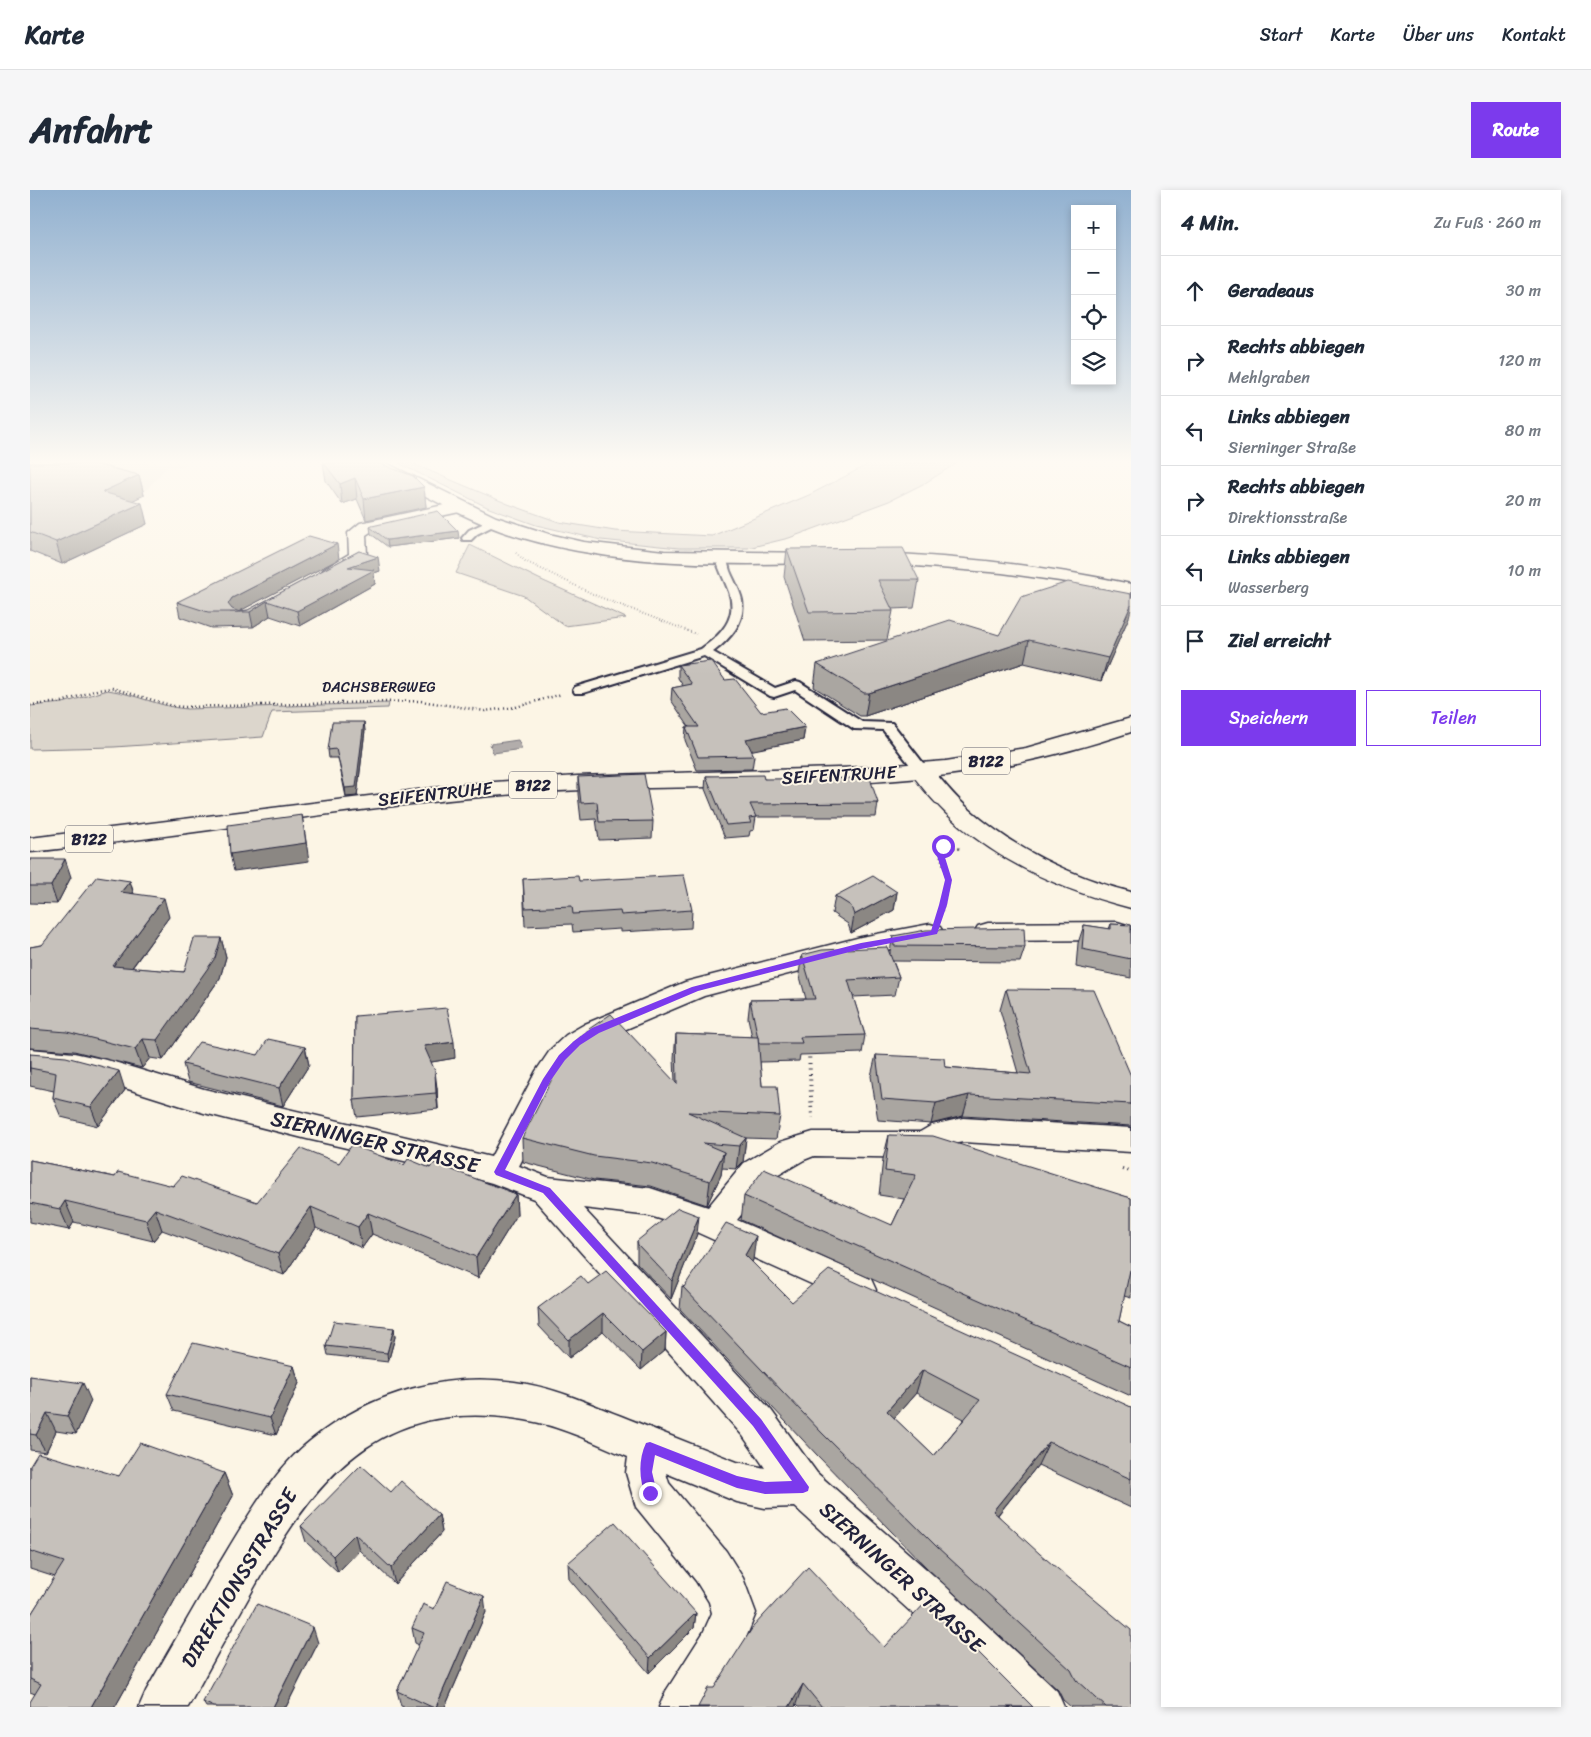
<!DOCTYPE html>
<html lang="de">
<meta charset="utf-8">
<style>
:root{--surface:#fff;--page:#f6f6f7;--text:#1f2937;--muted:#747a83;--line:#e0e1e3;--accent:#7c3aed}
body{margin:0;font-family:Sriracha,sans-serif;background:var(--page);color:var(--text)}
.controls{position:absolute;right:15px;top:15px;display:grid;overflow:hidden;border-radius:0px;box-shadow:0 2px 8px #0003}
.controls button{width:45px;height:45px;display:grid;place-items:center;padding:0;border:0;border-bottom:1px solid var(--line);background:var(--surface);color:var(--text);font:25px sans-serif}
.stop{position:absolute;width:15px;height:15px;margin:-11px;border:4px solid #7c3aed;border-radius:50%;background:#fff}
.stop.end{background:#7c3aed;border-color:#fff;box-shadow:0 1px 5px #0008}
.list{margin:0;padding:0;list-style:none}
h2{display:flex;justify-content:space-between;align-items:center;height:65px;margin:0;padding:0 20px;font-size:21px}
h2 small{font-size:16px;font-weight:400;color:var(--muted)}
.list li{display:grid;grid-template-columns:32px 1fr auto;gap:15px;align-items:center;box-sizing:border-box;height:70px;padding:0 20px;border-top:1px solid var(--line)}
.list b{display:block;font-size:19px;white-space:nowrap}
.list p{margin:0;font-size:16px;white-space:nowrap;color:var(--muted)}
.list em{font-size:16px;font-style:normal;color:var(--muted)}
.actions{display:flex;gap:10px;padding:15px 20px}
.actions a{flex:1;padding:11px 0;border:1px solid var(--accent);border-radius:0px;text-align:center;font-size:18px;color:var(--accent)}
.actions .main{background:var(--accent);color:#fff}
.icon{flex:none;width:28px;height:28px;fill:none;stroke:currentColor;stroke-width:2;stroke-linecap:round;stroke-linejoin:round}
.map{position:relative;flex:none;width:1101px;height:1517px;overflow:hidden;border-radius:0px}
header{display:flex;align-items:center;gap:30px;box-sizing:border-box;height:70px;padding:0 25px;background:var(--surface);border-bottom:1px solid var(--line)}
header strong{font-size:24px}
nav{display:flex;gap:28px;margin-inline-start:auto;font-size:18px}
.intro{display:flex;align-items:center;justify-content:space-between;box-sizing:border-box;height:120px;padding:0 30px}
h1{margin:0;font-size:35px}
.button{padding:12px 22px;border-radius:0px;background:var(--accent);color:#fff;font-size:18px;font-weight:700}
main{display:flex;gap:30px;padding:0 30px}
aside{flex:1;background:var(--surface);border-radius:0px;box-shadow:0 2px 8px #0003}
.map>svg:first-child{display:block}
</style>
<header>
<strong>Karte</strong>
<nav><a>Start</a><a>Karte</a><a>Über uns</a><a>Kontakt</a></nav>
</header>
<div class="intro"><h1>Anfahrt</h1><a class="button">Route</a></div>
<main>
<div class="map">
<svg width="1101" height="1517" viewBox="0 0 1101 1517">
<rect width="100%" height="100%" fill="#fcf5e5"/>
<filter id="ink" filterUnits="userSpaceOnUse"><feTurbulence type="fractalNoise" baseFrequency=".02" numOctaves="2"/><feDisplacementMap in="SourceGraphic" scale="10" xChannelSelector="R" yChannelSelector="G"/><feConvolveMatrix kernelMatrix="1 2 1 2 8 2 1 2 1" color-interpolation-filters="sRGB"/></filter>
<g filter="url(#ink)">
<!-- built -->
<path fill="#ece5d8" d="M0,273H157L150,278L137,277L110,307Z"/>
<!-- green -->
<g fill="#dcd6cc" stroke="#7f7c84">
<path d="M368,273H381L478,314L529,332L585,341L682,346L779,305L841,273H927L895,293L859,311L759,348L718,358H649L571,350L506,335L459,318Z"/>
<path d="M440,355L509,389L596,428L535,436L494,406L426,383Z"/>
<path d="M78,500C105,504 130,517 157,519L359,513L358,518L242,522L233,547L84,557L0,559V516L33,513Z"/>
</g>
<!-- water -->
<path fill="#b2adab" stroke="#78757e" d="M488,550L492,559L463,563L460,554Z"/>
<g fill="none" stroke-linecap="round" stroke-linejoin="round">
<defs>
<g id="lane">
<path d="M463,329L468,332L467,334L447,344L441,350H433L432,348L439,340Z"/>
<path d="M691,366C698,368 698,375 700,381C704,391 710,400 712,410C716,432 699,450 683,462L745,498L766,491L770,492L832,532L862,533L897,578L899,581L897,584H887L853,540L824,539L765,500L744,507L740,506L674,466L553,503H545L543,500L545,497L671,459C691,445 708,428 699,402C695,391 689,380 686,369Z"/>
</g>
<g id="street">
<path d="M428,312L434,313L436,317L434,321L342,341L336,345L337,365C329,377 309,391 294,387L291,383L294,379L319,364L318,343L330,333Z"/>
<path d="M892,574L900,576C912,591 924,606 939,619C984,659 1042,687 1101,702V718C1015,696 932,656 880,581L884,576Z"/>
<path d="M1087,732L1097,735L1101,741L1097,747L1087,750L958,751L948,748L944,742L948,736L958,733Z"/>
<path d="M900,734L910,737L914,743L910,749L831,765L674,806L575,848L558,861L543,875L530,894L489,976L518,987L620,998L678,1017L714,973L750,952L783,942H890L902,935L933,928L1101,938V962L933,952C919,954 910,963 897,968L784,966L774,970L738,991L707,1030L841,1089L846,1100L841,1111L828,1115L653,1036L620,1026L553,1018L741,1220L787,1283L912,1393L1027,1501L1034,1517H978L882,1423L765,1317L735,1318L707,1312L636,1283L639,1293L696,1361L713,1388L726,1423L705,1475L679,1517H629L636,1501L673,1443L682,1423L679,1412L666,1391L606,1317L596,1283L598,1267C565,1253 531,1236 495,1230C348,1205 285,1288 220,1405C199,1442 178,1480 158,1517H109L116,1501C139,1460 163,1420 186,1379C211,1338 242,1281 280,1251C340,1202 421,1179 497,1194C529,1200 560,1214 591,1226C629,1241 668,1257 707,1272L735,1278L713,1246L504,1009L462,993L418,981L277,949L174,923L79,893L44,885L0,881V859L44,863L81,871L174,899L461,967L506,881L521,859L536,845L555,834L655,792L831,747Z"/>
</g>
<g id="secondary">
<path d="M335,273H356L466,327L519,344L554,352L634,361L794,363L800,364L803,368L800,372L794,373C685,375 575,377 471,341C424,324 382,297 338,276Z"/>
<path d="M842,363C930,366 1015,376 1101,394V406L1037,392L972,383L836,372L833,368L836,364Z"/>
</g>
<path id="primary" d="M1101,528V542C1041,562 979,577 917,585C778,602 638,593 499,603C332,615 166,645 0,662V648L436,594L547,586L840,577L916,571L996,558Z"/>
</defs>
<!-- lane casing -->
<use href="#lane" stroke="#22223b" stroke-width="4"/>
<!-- street casing -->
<use href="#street" stroke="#22223b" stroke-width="3"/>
<!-- secondary casing -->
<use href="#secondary" stroke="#22223b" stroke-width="3"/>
<!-- primary casing -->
<use href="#primary" stroke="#22223b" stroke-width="3"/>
<!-- path-far2 -->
<path stroke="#22223b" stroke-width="2" stroke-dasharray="0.5 2.5" stroke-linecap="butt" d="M486,363L495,371L567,406L666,444"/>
<!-- path-far1 -->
<g stroke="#22223b" stroke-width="2.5" stroke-dasharray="1 3" stroke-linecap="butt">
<path d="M0,515L32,512L67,500L82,498L143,516L154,517L391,511L455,521L486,517L532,504"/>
<path d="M912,721L918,690L909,660L913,656L932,659"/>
</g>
<!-- path -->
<g stroke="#22223b" stroke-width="4" stroke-dasharray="1 4.5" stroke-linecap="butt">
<path d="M779,862L782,928"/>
<path d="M1092,979L1101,981"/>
</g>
<!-- lane -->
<use href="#lane" fill="#fcf5e5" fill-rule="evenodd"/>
<!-- street -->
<use href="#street" fill="#fcf5e5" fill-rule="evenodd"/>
<!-- secondary -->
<use href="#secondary" fill="#fcf5e5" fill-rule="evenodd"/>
<!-- primary -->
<use href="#primary" fill="#fcf5e5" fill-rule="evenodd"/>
</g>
<!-- wall -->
<g fill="#aaa6a1" stroke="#22223b" fill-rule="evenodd">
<path d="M0,273L109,285L114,305L103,310L117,334L32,374L0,361Z"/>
<path d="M293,273H348L394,297L396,317L336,330L327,309L312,314L296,291Z"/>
<path d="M340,337L429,348L358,357L341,344Z"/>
<path d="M757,359L889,390L884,418L862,419L863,421L857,450L775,451L754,387Z"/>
<path d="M329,361L350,381L344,383L345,394L270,436L240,426L223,437L181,438L150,427L147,412L309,369L209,421L218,420Z"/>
<path d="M1099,427L1071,491L994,473L835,526H830L784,497L787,474Z"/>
<path d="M648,475L695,490L731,522L775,537L773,550L721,560L724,566L722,579L667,580L655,550L656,537H659L641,510L642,498L653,496L648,488Z"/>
<path d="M335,540L327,606L316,607L308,568H299L298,560Z"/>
<path d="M676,586L734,589L848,613L846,627H726L724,640L720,641L719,646L695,648L675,599Z"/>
<path d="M548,587L623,631L622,648L569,650L566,629L551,630L548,604Z"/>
<path d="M0,669L41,687L27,714L0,713Z"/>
<path d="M493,689L549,691L662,720L661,738L590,742V739L543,742L542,734L495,736Z"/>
<path d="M100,691L104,704L139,727L102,778L154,782L191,748L196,767L190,788L133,870L120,868L112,878L44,861L0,858V757L12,755Z"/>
<path d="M867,702L864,720L821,743L818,734L802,723L805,706Z"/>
<path d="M1081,734L1101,735V788L1046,777L1048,753L1054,735L1079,739Z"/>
<path d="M863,746L995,757L990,772L863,771L869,787L865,805L823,807L835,845L832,863L770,865L769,871L730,872L732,896L750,926L746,949L716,948L713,972L706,979L692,978L691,985L677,1015L621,996L564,990L493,972L492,948L645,892L644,868L646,844L722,847L718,828L720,810L776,809L769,783L772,765L860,764V761Z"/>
<path d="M976,799L1101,886V936L933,926L901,934L848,930L841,886L846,865L915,877L988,883L970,820Z"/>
<path d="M325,826L425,868L401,872L407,898L408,919L327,927L324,910Z"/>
<path d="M275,857L279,875L253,916L158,892L153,874L228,865Z"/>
<path d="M0,864L95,900L68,936L31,927L23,908L24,901L0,896Z"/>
<path d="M859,945L1101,1008V1108L1094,1106L1089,1131L1101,1137V1206L711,1030L714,1006L862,1035L874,1009L849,1005L853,969Z"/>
<path d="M0,970L85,987L143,996L227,1012L309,973L374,975L400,978L486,1004L487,1025L448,1088L342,1044L332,1058L286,1038L254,1085L132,1040L123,1051L44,1032L39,1040L0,1032Z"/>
<path d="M667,1044L641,1109L607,1073V1051Z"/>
<path d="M723,1070L722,1072L762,1112L1101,1217V1318L1008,1275L968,1325L1101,1517H1041L1033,1510L1028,1500L897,1378L787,1265L650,1119L652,1096L654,1097ZM886,1203L934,1229L904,1266L864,1228Z"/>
<path d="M558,1094L636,1142L635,1160L611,1180L573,1141L539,1168L509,1136L508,1118Z"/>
<path d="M364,1138L365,1147L358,1172L298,1165L296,1156Z"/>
<path d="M264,1176L269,1193L246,1245L144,1221L137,1204Z"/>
<path d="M0,1186L61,1211L46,1244L26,1241L16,1262L0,1260Z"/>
<path d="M0,1276L89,1286L194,1283L203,1306L85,1517H0L5,1504L0,1502V1426L25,1387L0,1379Z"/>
<path d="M409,1325L412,1342L365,1394L329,1360L308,1382L276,1352L271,1336Z"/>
<path d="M538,1373L666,1423L664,1438L619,1483L539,1389Z"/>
<path d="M404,1419L456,1422L415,1517H374L371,1516L367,1501L389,1455L385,1453L382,1438Z"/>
<path d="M288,1453L256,1517H176L173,1512Z"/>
<path d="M854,1457L1003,1517H768L766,1515L684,1498Z"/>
</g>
<!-- shaded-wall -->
<g fill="#8b8783" stroke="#22223b">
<path d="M109,285L114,305L77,323L72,302Z"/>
<path d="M325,288L327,309L312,314L310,294Z"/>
<path d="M394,297L396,317L336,330L334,309Z"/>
<path d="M112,313L117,334L32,374L26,352Z"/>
<path d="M428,341L429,348L358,357L357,350Z"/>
<path d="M307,354L309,369L208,422H200L198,414L202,408Z"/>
<path d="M348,367L350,381L344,383L345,394L270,436L267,421L318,377Z"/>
<path d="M237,411L240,426L223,437L220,422Z"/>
<path d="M1101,415V419L1099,427L1071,491L1078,468Z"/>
<path d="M999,450L994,473L835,526L839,503Z"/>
<path d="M334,532L335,540L327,606L316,607L315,598Z"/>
<path d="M775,537L773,550L714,562L716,549Z"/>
<path d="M272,625L279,671L204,681L200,664Z"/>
<path d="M35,669L41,687L27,714L21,696Z"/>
<path d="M100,691L105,709L91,702Z"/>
<path d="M867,702L864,720L821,743L824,725Z"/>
<path d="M134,708L139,727L89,795L83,776Z"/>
<path d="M191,748L196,767L190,788L133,870L127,850Z"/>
<path d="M113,849L120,868L112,878L105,859Z"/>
<path d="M424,852L425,868L396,873L394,856Z"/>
<path d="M275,857L279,875L253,916L249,898Z"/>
<path d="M89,881L95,900L68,936L61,917Z"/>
<path d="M405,881L407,898L408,919L406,903Z"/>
<path d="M939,905L933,926L901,934L906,913Z"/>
<path d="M716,948L713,972L706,979L709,956Z"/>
<path d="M694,962L691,985L677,1015L680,991Z"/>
<path d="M486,1004L487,1025L448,1088L446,1067Z"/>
<path d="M35,1011L44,1032L39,1040L30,1019Z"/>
<path d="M281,1017L286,1038L254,1085L248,1064Z"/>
<path d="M125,1019L132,1040L123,1051L116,1030Z"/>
<path d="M338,1023L342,1044L332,1058L328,1037Z"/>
<path d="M669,1026L667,1044L641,1109L642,1091Z"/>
<path d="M726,1046L723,1070L711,1089L715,1065Z"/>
<path d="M573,1123V1141L539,1168V1150Z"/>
<path d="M364,1138L365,1147L358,1172L357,1163Z"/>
<path d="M636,1142L635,1160L611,1180L612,1162Z"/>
<path d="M264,1176L269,1193L246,1245L240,1228Z"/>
<path d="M893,1180L886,1203L850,1244L857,1221Z"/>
<path d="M53,1193L61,1211L46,1244L37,1226Z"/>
<path d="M17,1223L26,1241L16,1262L6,1245Z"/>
<path d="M1019,1252L1008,1275L953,1343L963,1321Z"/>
<path d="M194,1283L203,1306L85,1517H61Z"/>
<path d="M409,1325L412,1342L365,1394L361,1378Z"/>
<path d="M325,1344L329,1360L308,1382L303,1366Z"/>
<path d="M454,1406L456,1422L415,1517H406Z"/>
<path d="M666,1423L664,1438L619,1483L620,1468Z"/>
<path d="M283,1437L288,1453L256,1517H243Z"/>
<path d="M773,1494L765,1517H759Z"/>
</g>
<!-- building -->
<g fill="#c6c1bb" stroke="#22223b" fill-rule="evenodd">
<path d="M0,273H61L109,285L72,302L112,313L26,352L0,342Z"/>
<path d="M294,273H348L383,286L394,297L334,309L325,288L310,294Z"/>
<path d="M408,321L428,341L357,350L340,337L342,336Z"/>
<path d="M279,346L307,354L202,408L198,414L202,419L210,422L218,420L329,361L348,367L318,377L344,380L267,421L237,411L220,422H178L147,412Z"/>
<path d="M873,358L889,390H848L863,421L779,422L757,359Z"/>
<path d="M1038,392L1101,404V415L1078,468L999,450L839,503H834L787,474L920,430L969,445L991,407Z"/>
<path d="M681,471L695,490L705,489L731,522L756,518L775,537L716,549L724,566L668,567L656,537H669L642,498L662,494L648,475Z"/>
<path d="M302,532H334L326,597L315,598L306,559L298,560Z"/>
<path d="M614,584L623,631L569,632L567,612L551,613L548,587Z"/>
<path d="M733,585L734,589L840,588L848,613L720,614L726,627L719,628L721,633L696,635L676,586Z"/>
<path d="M272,625L276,653L200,664L198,635Z"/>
<path d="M0,669H35L21,696H0Z"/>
<path d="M654,685L662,720L591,725L590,721L543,724L542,716L495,718L493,689L548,686L549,691Z"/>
<path d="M67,686L100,691L91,702L134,708L83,776L154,782L164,748H191L185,768L127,850L113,849L105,859L37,842L0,839V757L12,755Z"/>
<path d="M843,686L867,702L824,725L821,716L805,706Z"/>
<path d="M1081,734L1101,735V769L1052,759L1054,735L1081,739Z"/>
<path d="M994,738L995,757L864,756L863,746L896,740Z"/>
<path d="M857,757L869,787L818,790L835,845L770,847L772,853H729L720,810L785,809L772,765L792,760Z"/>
<path d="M976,799L1064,800L1101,886V914L939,905L906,913L852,909L846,865L914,868L915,877L1001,884Z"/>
<path d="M417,818L424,852L394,856L405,881L406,903L324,910L325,826Z"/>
<path d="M581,824L647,894L646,844L728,847L732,896H747L750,926L658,922L716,948L709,956L673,953L694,962L680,991L622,973L564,966L492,948L531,871L544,853L559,839Z"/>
<path d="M238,849L275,857L249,898L153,874L169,852L228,865Z"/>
<path d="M0,864L36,867L89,881L61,917L23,908L26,883L0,878Z"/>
<path d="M859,945L903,946L1101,1008V1080H1100L1089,1131L1101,1137V1177L714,1006L734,979L862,1035L886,985L855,981Z"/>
<path d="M322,955L374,975L378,969L400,978L404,973L486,1004L446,1067L338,1023L328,1037L281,1017L248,1064L125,1019L116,1030L35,1011L30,1019L0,1013V970L85,987L88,982L143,996L152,986L227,1012L271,958L309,973Z"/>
<path d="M648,1018L669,1026L642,1091L608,1055L607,1051Z"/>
<path d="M696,1033L726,1046L715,1065L762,1112L799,1080L1101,1217V1289L1019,1252L963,1321L1010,1364L1101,1440V1517H1076L1046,1490L1041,1480L906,1356L792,1243L652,1096L654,1097ZM893,1180L950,1210L904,1266L857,1221Z"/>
<path d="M576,1081L636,1142L612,1162L573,1123L539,1150L508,1118L551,1086L558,1094Z"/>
<path d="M304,1131L364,1138L357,1163L296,1156Z"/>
<path d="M163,1153L264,1176L240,1228L137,1204Z"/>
<path d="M0,1186L53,1193L37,1226L17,1223L6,1245L0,1244Z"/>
<path d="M110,1253L194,1283L61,1517H0V1512L11,1494L0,1489V1426L34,1372L0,1361V1276L8,1263L89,1286Z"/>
<path d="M331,1275L361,1302L371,1291L409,1325L361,1378L325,1344L303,1366L271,1336Z"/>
<path d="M585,1332L666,1423L620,1468L538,1373Z"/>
<path d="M778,1377L854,1457L897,1411L1003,1517H792L773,1494L759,1517H668L678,1498H684L723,1437Z"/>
<path d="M417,1391L454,1406L406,1517H402L367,1501L394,1443L382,1438L393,1414L404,1419Z"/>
<path d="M227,1414L283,1437L243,1517H184L173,1512Z"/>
</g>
</g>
<!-- sky -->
<linearGradient id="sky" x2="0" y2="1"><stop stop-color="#92b1d0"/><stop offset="0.56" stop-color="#fefaf3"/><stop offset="1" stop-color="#fefaf3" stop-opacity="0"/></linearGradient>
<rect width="1101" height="485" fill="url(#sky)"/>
<!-- route -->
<path fill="#7c3aed" d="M910,654L916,656L913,661L922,690L917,715L907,744L831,759L668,801L569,843L550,855L535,870L521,890L475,980L520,998L731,1229L779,1297L778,1301L773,1303L735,1304L707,1298L625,1265L622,1282L627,1303L625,1307L620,1309L616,1307C609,1290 608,1270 616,1253L620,1252L707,1286L735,1292L762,1291L723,1236L513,1003L466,985L464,982L513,889L529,865L544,851L562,838L662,797L831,753L901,741L909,715L915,690L905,660Z"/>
<g text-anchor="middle" stroke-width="4" stroke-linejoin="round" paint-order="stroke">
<!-- far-street labels -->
<g font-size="15" fill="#22223b" stroke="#fcf5e5">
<text x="349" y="502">DACHSBERGWEG</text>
</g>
<!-- shield labels -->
<g fill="#fcf5e5" stroke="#63616e" stroke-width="1">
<rect x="932" y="557.5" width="48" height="27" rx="4"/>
<rect x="479" y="581.5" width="48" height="27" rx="4"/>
<rect x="35" y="635.5" width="48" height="27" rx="4"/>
</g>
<g font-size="16" font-weight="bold" fill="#22223b">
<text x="956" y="577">B122</text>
<text x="503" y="601">B122</text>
<text x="59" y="655">B122</text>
</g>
<!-- street labels -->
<g font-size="18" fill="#22223b" stroke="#fcf5e5">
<text transform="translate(809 585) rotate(-3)" y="6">SEIFENTRUHE</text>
<text transform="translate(405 604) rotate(-6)" y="6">SEIFENTRUHE</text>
</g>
<!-- near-street labels -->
<g font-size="21" fill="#22223b" stroke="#fcf5e5">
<text transform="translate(345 952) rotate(13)" y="7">SIERNINGER STRASSE</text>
<text transform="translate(872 1387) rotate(42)" y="7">SIERNINGER STRASSE</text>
<text transform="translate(209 1388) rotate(-59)" y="7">DIREKTIONSSTRASSE</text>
</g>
</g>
</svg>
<div class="controls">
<button>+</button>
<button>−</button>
<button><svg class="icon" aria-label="locate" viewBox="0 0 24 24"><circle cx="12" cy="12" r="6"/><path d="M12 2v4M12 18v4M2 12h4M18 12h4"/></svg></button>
<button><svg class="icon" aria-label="layers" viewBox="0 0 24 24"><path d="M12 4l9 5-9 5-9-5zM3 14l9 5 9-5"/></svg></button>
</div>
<div class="stop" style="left:913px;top:656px"></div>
<div class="stop end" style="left:620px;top:1303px"></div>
</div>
<aside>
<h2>4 Min.<small>Zu Fuß · 260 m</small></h2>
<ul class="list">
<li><svg class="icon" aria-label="ahead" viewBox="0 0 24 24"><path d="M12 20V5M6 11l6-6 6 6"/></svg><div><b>Geradeaus</b></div><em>30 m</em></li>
<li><svg class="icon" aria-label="right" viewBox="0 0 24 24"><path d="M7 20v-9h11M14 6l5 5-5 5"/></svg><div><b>Rechts abbiegen</b><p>Mehlgraben</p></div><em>120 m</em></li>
<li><svg class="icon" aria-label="left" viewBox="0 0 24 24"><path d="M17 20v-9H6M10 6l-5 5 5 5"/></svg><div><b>Links abbiegen</b><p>Sierninger Straße</p></div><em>80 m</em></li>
<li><svg class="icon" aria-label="right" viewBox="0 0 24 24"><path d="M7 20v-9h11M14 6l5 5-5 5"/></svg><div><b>Rechts abbiegen</b><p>Direktionsstraße</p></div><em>20 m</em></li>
<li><svg class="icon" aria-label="left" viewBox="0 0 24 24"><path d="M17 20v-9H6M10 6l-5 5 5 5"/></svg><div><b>Links abbiegen</b><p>Wasserberg</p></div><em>10 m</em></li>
<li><svg class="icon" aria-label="arrive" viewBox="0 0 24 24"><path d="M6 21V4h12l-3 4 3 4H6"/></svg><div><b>Ziel erreicht</b></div></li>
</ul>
<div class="actions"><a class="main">Speichern</a><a>Teilen</a></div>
</aside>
</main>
